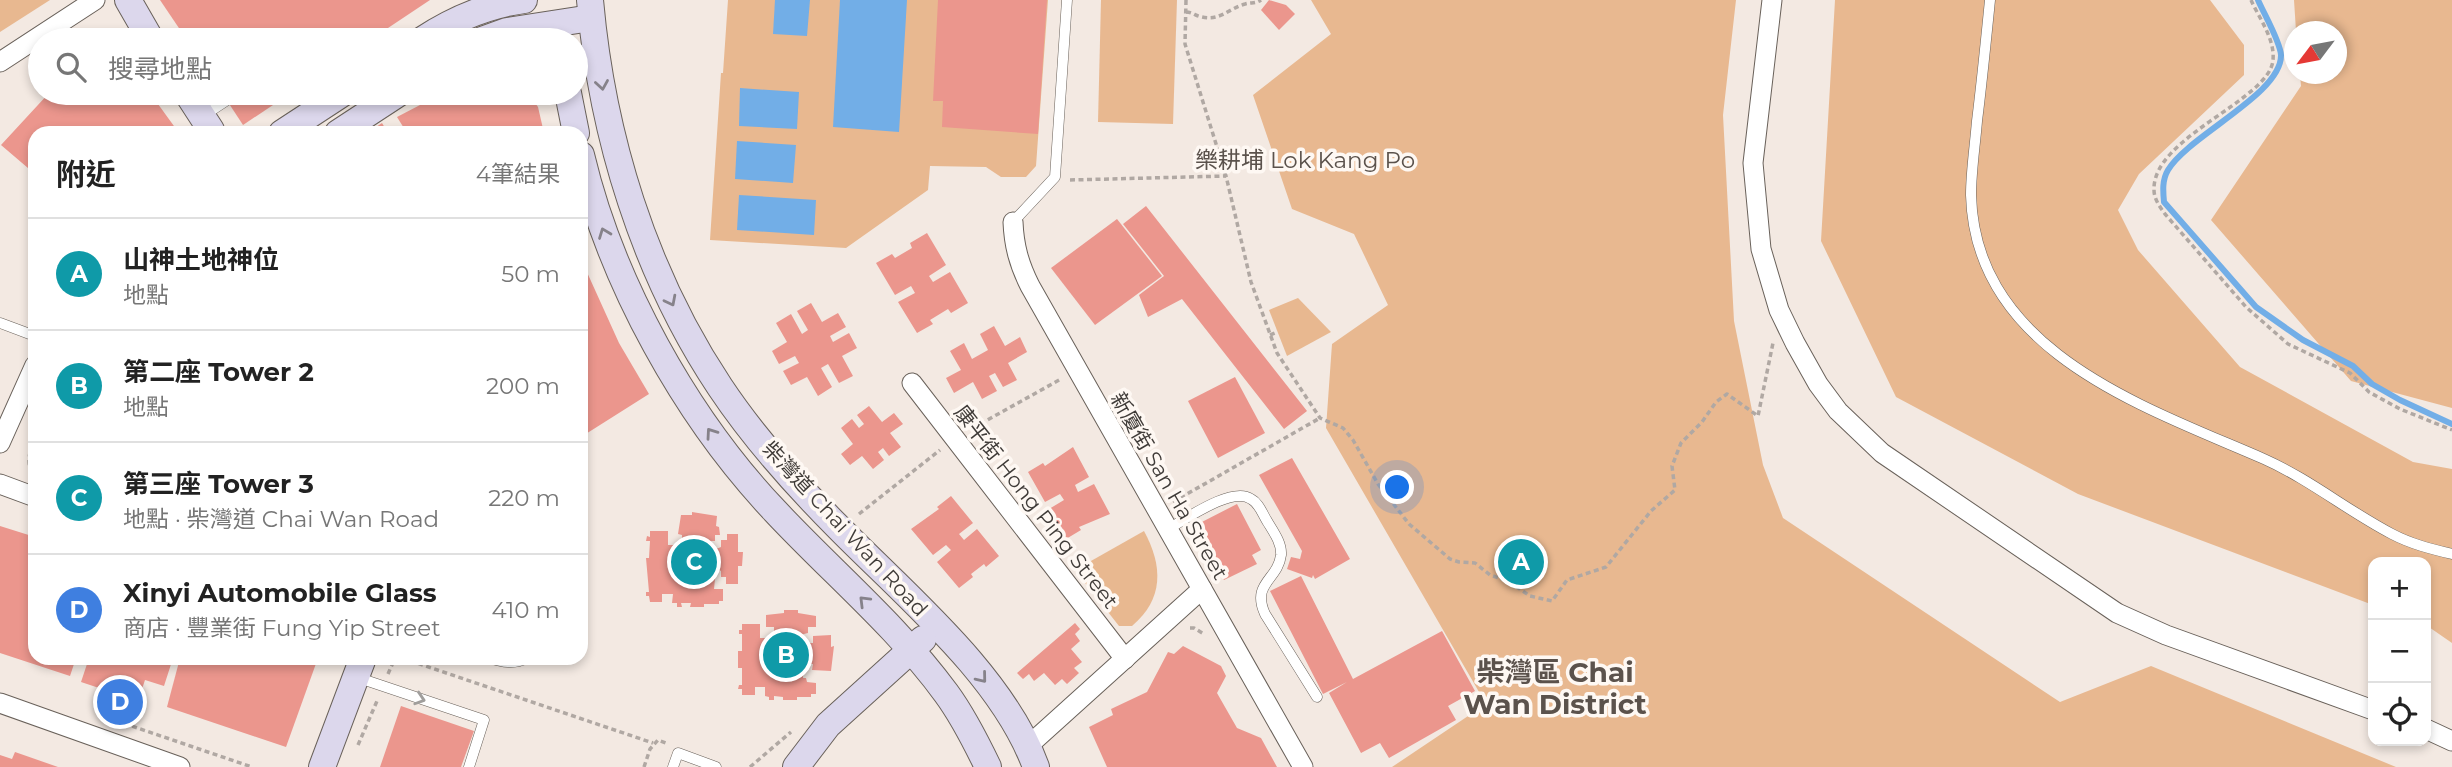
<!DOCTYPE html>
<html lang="zh-TW">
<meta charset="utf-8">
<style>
:root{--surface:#fff;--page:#f6f6f6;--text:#222;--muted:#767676;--line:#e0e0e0;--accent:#b45309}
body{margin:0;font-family:Montserrat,"Noto Sans TC",sans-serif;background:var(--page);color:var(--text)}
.controls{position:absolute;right:21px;bottom:21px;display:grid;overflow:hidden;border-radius:14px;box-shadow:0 4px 10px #0003}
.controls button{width:63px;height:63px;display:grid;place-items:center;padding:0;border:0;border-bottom:2px solid var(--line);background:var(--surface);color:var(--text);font:35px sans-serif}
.compass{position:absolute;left:2284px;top:21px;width:63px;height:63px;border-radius:50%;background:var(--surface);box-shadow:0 4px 10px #0003;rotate:238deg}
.you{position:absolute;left:1398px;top:488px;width:24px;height:24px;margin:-18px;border:5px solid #fff;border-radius:50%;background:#1a73e8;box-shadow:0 0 0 10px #1a73e833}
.badge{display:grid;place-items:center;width:46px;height:46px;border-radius:50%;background:var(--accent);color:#fff;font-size:23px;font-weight:700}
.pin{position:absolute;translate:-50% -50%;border:4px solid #fff;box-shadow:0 2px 7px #0006}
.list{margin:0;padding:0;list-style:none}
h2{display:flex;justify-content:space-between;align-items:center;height:91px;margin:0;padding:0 28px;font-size:30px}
h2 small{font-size:23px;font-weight:400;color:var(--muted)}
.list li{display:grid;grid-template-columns:46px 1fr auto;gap:21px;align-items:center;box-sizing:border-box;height:112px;padding:0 28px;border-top:2px solid var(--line)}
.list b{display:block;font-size:26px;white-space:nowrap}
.list p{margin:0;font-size:23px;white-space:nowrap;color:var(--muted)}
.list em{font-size:23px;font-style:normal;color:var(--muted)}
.icon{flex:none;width:38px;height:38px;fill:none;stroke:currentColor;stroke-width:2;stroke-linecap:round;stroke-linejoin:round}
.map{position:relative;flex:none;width:2452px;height:767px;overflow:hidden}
.search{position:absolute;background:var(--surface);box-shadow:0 4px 10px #0003;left:28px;top:28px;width:560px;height:77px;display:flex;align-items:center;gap:18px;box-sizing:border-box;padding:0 24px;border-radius:38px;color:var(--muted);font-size:26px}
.panel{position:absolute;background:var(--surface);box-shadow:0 4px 10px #0003;left:28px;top:126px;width:560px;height:539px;border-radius:21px}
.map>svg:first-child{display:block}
</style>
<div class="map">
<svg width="2452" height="767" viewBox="0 0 2452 767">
<rect width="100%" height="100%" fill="#f3e9e2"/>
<!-- green -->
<g fill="#e8b890">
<path d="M0,0H50L0,32Z"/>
<path d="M728,0H1048L1036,166L1026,177H1001L986,167L930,166L928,190L846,248L710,240L721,73H723Z"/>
<path d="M1101,0H1177L1173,124L1098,122Z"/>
<path d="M1311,0H1736L1723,115L1734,321L1763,465L1783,518L2060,702L2151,666L2396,767H1392L1486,704L1326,428L1332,344L1388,305L1354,234L1292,209L1253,95L1331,34Z"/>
<path d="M1835,0H2210L2244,45V75L2139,174L2118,210L2138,250L2240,367L2413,462L2452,469V643L2426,625V562H2373V605L2078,494L1896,397L1821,241Z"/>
<path d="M2294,0H2452V408L2351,381L2211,220L2301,86L2300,74H2336V32L2296,31Z"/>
<path d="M1298,298L1331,332L1287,356L1269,310Z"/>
<path d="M1144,531C1163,566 1164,599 1132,626H1119L1075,570Z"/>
</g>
<!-- water -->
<g fill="#72aee7">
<path d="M775,0H810L807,36L773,34Z"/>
<path d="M840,0H907L899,132L833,127Z"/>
<path d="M740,88L799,92L797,129L739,126Z"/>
<path d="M737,141L796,145L793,183L735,179Z"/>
<path d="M739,195L816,200L814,235L737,230Z"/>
</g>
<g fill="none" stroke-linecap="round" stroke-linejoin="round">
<!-- stream -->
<path stroke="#72aee7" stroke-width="6" d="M2258,0C2264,14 2280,41 2281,55C2282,94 2189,135 2168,170C2162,180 2163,191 2164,202L2256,307L2303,340L2353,366L2372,384L2400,400L2452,424"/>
</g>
<!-- building -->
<g fill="#eb968d">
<path d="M160,0H430L370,40H187Z"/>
<path d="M938,0H1047L1038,134L942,127L943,101H933Z"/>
<path d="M1269,0L1286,5L1295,14L1279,30L1261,10Z"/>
<path d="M49,93H150L179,133H35V174L1,145Z"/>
<path d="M222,93H291L243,125Z"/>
<path d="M443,93H528L538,107L544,133H407L397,117Z"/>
<path d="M382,123L388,133H367Z"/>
<path d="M1146,206L1307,411L1284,429L1182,299L1148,317L1139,295L1164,276L1123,224Z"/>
<path d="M1117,219L1162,276L1095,325L1051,268Z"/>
<path d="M927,233L946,265L929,276L933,282L950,272L968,303L951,313L948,309L930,320L933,324L917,333L898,302L915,293L911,286L895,295L876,263L892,254L895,258L912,248L910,243Z"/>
<path d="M581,259L619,343L649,394L581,437Z"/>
<path d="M811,303L822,322L838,313L846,327L830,336L833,342L849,333L857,348L842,356L853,376L839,383L828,364L821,368L832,387L818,396L807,377L791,385L783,371L799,363L795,356L779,364L772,351L787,342L776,323L791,314L802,334L808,330L797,311Z"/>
<path d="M994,326L1005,346L1020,337L1027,352L1008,363L1017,380L1003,387L995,373L989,376L997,391L982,399L973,382L954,393L946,378L961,370L950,351L964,343L972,359L988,350L980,334Z"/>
<path d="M1235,377L1265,433L1218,458L1188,401Z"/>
<path d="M869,406L882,422L894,413L903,424L890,433L901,447L889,456L883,448L878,452L884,460L873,469L862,456L850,465L841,454L853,444L841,428L852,419L859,428L864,424L857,415Z"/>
<path d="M1073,447L1089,477L1075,485L1078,492L1094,484L1110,514L1079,527L1081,530L1066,539L1049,509L1064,500L1060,494L1045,502L1028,472L1043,463L1045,466Z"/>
<path d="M1292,458L1350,559L1315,579L1313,575L1312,578L1287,569L1291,557L1300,559L1302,551L1259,475Z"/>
<path d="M951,496L973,523L959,534L964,540L977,529L999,556L986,567L984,564L971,574L973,577L959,588L937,562L951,550L946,545L933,555L911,529L939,509L937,507Z"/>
<path d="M1237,504L1261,550L1252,555L1257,564L1224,580L1196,525Z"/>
<path d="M692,512L717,516L716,526L719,527L720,535H715V541H708L716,549L721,547V540H727V534H738V552H743L742,566H738V584H726V577H721V571L713,566L708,571L711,579H715L714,589H723V601H719V604H704V607H690L691,603H681L682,607H677V603H672L673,594H662V602H650L649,596H646V592H649L646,558H649L650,541H646L647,536L650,537V531H668V545H676V550L685,540H682V535L678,534L681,515H692Z"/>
<path d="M0,526L35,537V658H76L70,676L0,653Z"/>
<path d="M1301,576L1353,679L1442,631L1475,691L1448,706L1456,720L1389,758L1380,743L1361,753L1329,693L1347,682L1323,694L1270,591Z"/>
<path d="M784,610H798V613L816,616V627H808V633L800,635L807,643H813V636L831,635V647L834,646L831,671L812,670L813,664H808L803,660L799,664V672H803V678H806L807,682L816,683V694H811V697H797V700H783V697L774,696V700H769V697L765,696V687H755V695H742V689H738L739,685H742V668H738V651H742V634H739V630H742V624H760V638H768V643L778,632H774V627H766V615L784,613Z"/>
<path d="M1075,623L1080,629L1075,634L1080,641L1071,649L1082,662L1074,668L1079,673L1067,684L1062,679L1055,685L1044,673L1034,681L1029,674L1023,679L1017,673Z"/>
<path d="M1183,646L1221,666L1226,676L1217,693L1237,728L1261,738L1277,767H1107L1089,727L1113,715L1111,709L1147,692L1168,652L1174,654Z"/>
<path d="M89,658H173L164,686L145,680L138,701L81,682Z"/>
<path d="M180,658H318L286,747L167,707Z"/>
<path d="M401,706L474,731L461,767H380Z"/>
<path d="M15,752L58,767H0V755L12,759Z"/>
</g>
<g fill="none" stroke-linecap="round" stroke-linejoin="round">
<defs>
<g id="lane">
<path d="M1990,0C1986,40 1982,81 1977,121C1975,146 1971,171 1971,195C1975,352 2145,407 2264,459C2309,479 2348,511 2392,534C2411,544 2431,549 2452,554"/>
<path d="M203,116L238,93"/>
<path d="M1013,222L1055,177L1067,0"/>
<path d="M0,323L35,336"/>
<path d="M1168,529C1186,519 1232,486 1251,499C1259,503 1262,513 1267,521C1273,531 1282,543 1281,555C1278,580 1251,583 1265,614L1317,697"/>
<path d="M489,658C502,662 514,665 527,658"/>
<path d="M356,677L484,720L469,767"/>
<path d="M673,767L678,753L716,767"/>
</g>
<g id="street">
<path d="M1772,0L1753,163L1761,249L1779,310L1795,343L1818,384L1838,411L1882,453L2117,613L2166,635L2373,710"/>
<path d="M0,62L95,0"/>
<path d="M1013,222C1014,246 1019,264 1030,286L1303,767"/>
<path d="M912,383L1125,659"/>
<path d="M0,443L35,365"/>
<path d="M0,484L35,497"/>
<path d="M0,703L180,767"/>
<path d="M2426,729L2452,741"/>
<path d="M1028,746L1202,589"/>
</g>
<g id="secondary">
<path d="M128,0L151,40"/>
<path d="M590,0C602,136 644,273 720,387C754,438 796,485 839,528C906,596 1003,676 1036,767"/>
<path d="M422,40C454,19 487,5 524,0"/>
<path d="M482,40L507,31L591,18"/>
<path d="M187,93L211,130L210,133"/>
<path d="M568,93L576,133"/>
<path d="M282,133L343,93"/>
<path d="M338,133L399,93"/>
<path d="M581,155C611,282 686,417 775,511C832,572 897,626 946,693C963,716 976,742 988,767"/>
<path d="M322,767L363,658"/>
<path d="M796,767L828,725L923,639"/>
</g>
</defs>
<!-- lane casing -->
<use href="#lane" stroke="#69615a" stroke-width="11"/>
<!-- street casing -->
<use href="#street" stroke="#69615a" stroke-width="21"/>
<!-- secondary casing -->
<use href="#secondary" stroke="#69615a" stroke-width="28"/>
<!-- path -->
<g stroke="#b0a8a3" stroke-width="3.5" stroke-dasharray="5 3.5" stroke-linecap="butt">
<path d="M1186,0L1185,44L1226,176L1251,282L1277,353L1320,418L1343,428L1353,440L1378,484L1409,524L1450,559L1459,562L1475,563L1490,575L1508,581L1530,596L1552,601L1567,580L1606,567L1651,511L1675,490L1672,466L1681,443L1702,422L1716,402L1727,394L1758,416L1773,343"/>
<path d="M2251,0C2259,18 2275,39 2273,60C2270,100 2152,137 2154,190C2154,199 2160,207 2165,214L2246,307L2288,344L2350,373L2369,392L2400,409L2452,430"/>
<path d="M1186,12C1193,12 1195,16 1202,17C1220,21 1228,9 1245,4C1251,2 1255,4 1261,0"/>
<path d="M536,93L545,106"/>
<path d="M242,133H247"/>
<path d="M1070,180L1226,176"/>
<path d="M1270,335L1277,332"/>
<path d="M973,428L1061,379"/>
<path d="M32,473C26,461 30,450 35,439"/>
<path d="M1173,502L1320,418"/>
<path d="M859,514L940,450"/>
<path d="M1190,628H1194L1204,634"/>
<path d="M402,658L653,743"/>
<path d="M388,674L395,658"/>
<path d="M108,718L252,767"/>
<path d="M358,745L377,701"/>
<path d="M644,767L650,749L658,740L666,743"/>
<path d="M750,767L791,732"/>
</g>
<!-- lane -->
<use href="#lane" stroke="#fff" stroke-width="10"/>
<!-- street -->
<use href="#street" stroke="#fff" stroke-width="19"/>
<!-- secondary -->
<use href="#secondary" stroke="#dcd7ec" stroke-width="26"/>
</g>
<!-- one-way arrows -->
<defs><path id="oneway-chevron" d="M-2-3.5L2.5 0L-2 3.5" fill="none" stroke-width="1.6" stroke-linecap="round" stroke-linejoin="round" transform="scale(1.75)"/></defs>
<g stroke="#86828a">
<use href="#oneway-chevron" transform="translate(602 85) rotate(81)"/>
<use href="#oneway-chevron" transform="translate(604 233) rotate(-111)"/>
<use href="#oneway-chevron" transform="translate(671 301) rotate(63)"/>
<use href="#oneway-chevron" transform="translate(711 433) rotate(-125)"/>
<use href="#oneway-chevron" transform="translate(864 601) rotate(-135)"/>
<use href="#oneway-chevron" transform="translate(982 678) rotate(51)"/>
</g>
<use stroke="#a09e9c" href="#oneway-chevron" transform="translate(420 699) rotate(18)"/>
<g text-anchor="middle" stroke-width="7" stroke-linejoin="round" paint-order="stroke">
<!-- street labels -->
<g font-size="21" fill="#403c39" stroke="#fef8f3">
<text transform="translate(1169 486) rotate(60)" y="7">新廈街 San Ha Street</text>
<text transform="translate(1036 507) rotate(52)" y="7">康平街 Hong Ping Street</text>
<text transform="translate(845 529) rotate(47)" y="7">柴灣道 Chai Wan Road</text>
</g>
<!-- neighbourhood labels -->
<g font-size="23" fill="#5b524c" stroke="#fef8f3">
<text x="1305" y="168">樂耕埔 Lok Kang Po</text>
</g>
<!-- district labels -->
<g font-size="28" font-weight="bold" fill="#5b524c" stroke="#fef8f3">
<text x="1555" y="682">柴灣區 Chai<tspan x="1555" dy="32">Wan District</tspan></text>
</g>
</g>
</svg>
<div class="controls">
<button>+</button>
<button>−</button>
<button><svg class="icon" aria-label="locate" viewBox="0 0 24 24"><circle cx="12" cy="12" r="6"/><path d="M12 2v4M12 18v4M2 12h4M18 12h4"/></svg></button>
</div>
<svg class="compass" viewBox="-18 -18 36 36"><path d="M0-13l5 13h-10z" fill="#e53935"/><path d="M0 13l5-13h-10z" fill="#767676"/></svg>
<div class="you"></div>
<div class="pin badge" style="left:1521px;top:562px;background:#0f9aa8">A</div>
<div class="pin badge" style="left:786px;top:655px;background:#0f9aa8">B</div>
<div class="pin badge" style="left:694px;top:562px;background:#0f9aa8">C</div>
<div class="pin badge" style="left:120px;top:702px;background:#3f7fe0">D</div>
<div class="search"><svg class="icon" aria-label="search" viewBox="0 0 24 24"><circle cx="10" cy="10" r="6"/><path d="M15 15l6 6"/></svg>搜尋地點</div>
<section class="panel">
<h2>附近<small>4筆結果</small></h2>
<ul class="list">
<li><span class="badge" style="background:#0f9aa8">A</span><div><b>山神土地神位</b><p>地點</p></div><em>50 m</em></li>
<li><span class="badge" style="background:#0f9aa8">B</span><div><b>第二座 Tower 2</b><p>地點</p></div><em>200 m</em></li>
<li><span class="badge" style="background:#0f9aa8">C</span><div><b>第三座 Tower 3</b><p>地點 · 柴灣道 Chai Wan Road</p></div><em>220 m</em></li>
<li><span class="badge" style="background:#3f7fe0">D</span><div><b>Xinyi Automobile Glass</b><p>商店 · 豐業街 Fung Yip Street</p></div><em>410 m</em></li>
</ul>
</section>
</div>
